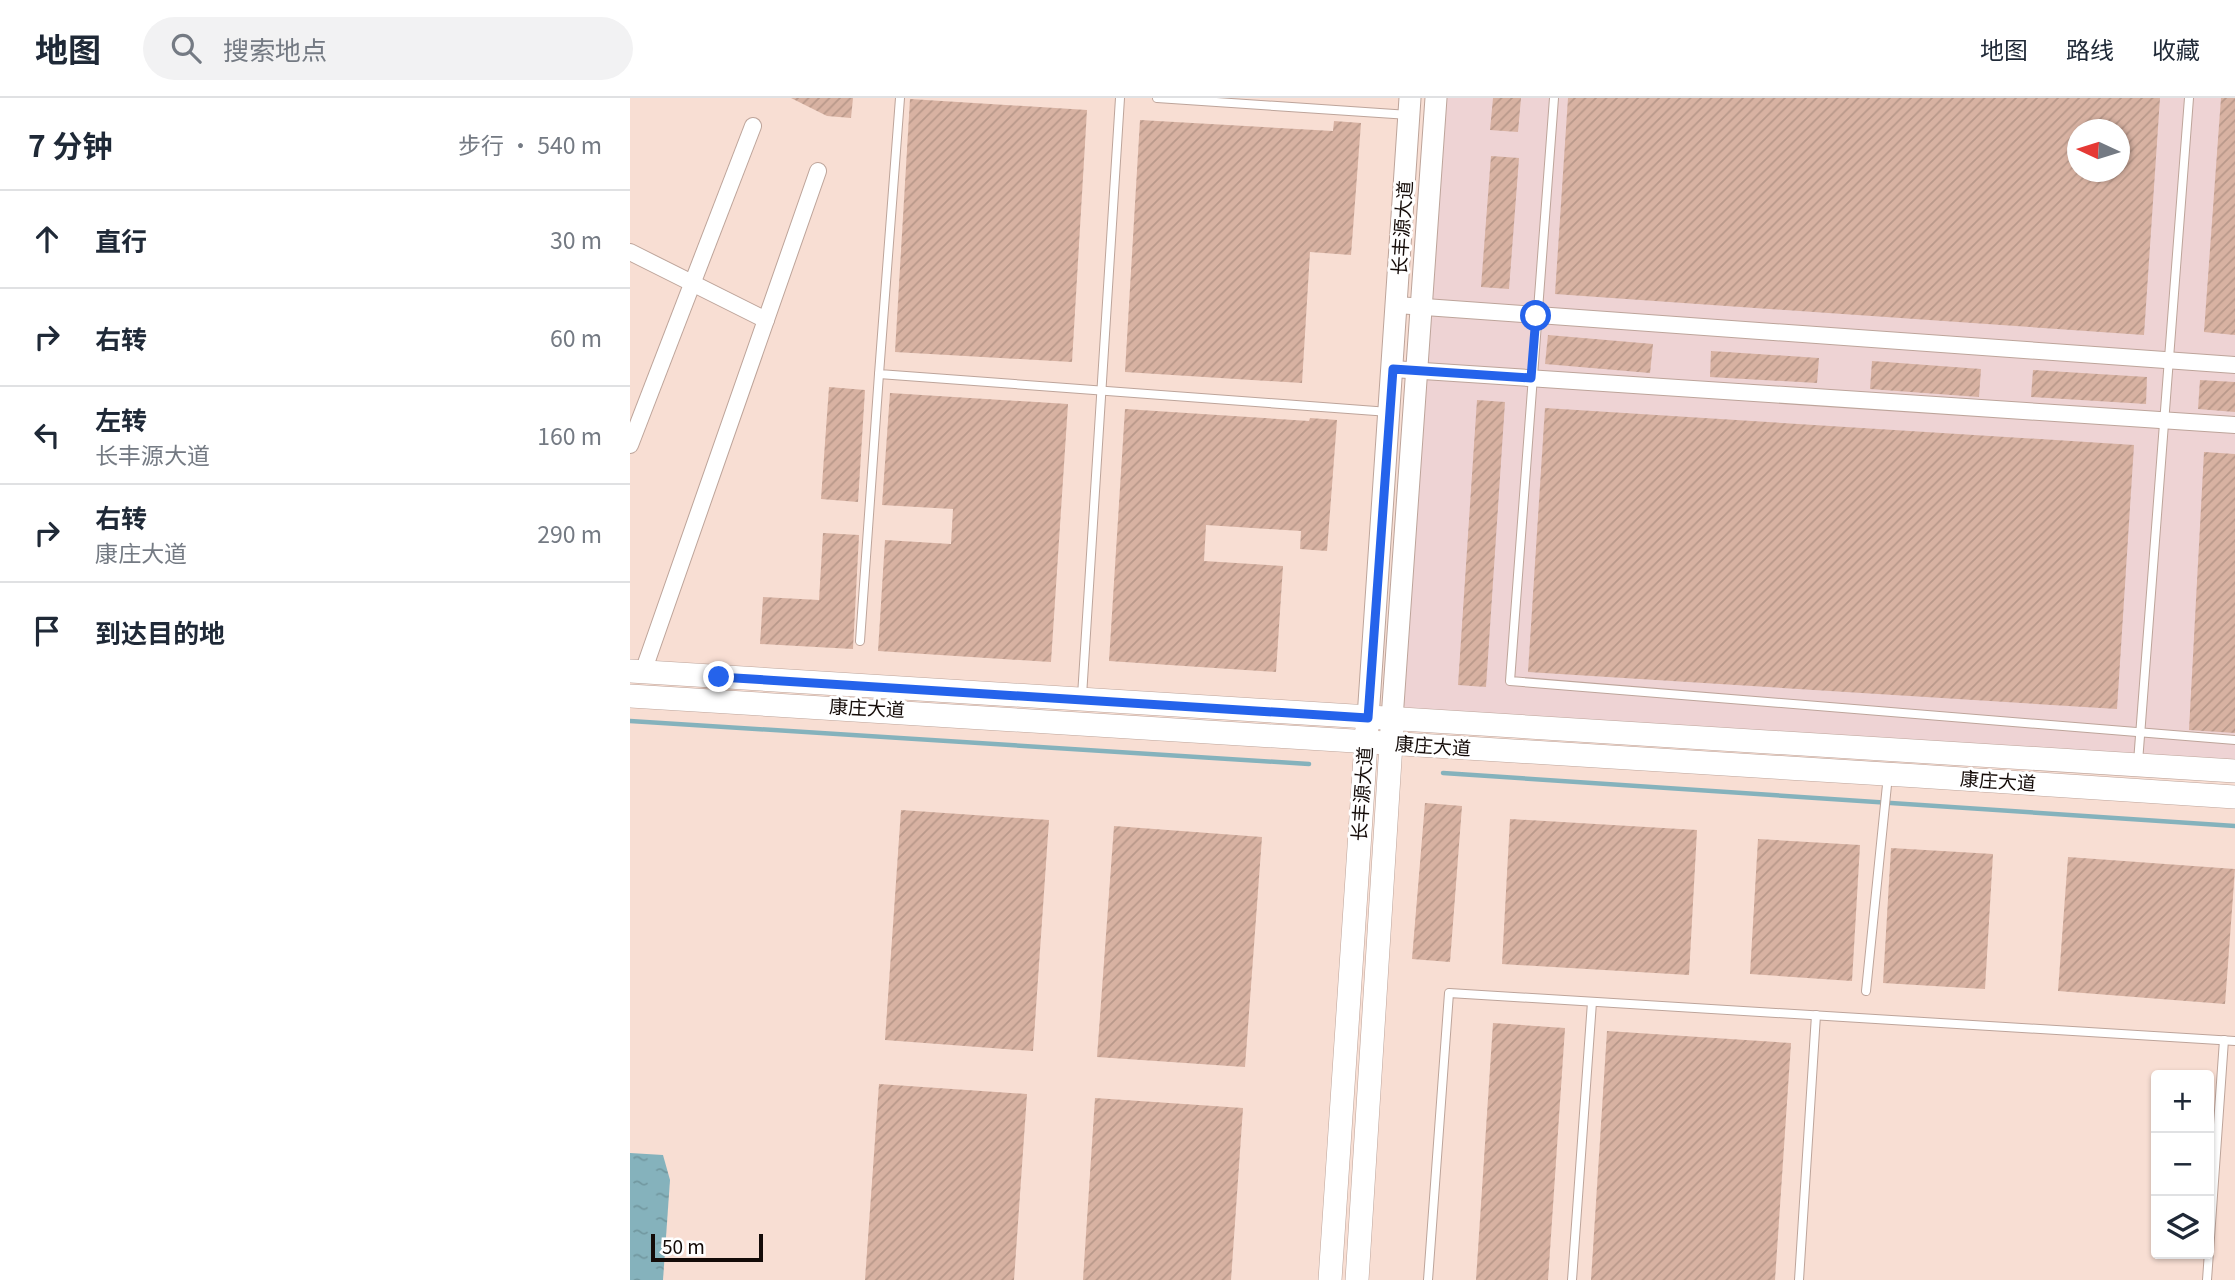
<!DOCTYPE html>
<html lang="zh">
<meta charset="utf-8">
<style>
:root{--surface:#fff;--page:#f2f2f3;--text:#1f2937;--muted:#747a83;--line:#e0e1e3}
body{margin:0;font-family:Georgia,"Noto Sans SC",serif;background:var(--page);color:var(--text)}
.controls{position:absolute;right:21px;bottom:21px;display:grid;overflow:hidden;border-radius:7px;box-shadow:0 2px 5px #0004}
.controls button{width:63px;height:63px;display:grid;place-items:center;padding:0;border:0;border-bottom:2px solid var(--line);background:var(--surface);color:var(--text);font:35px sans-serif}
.compass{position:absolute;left:1437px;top:21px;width:63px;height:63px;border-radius:50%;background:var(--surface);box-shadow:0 2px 5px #0004;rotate:274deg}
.scale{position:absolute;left:21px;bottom:18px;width:112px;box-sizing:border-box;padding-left:7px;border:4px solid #140b08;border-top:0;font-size:19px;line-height:24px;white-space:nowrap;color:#140b08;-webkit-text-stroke:5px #fff;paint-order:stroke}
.stop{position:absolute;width:21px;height:21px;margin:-16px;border:5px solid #2563eb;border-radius:50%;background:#fff}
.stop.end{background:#2563eb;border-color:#fff;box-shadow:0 2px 7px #0008}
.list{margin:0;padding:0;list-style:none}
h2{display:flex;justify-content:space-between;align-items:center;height:91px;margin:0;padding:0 28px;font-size:30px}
h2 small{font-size:23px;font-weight:400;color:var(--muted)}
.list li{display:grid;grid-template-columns:46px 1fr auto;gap:21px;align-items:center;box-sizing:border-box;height:98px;padding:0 28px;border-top:2px solid var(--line)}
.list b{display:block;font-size:26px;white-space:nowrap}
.list p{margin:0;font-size:23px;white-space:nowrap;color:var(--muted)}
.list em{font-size:23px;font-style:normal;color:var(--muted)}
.icon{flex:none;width:38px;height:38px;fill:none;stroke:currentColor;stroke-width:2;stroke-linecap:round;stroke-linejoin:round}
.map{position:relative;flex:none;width:1605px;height:1182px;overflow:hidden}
header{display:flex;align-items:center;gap:42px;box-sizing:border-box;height:98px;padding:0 35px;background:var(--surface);border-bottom:2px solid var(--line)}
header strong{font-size:33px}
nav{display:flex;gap:38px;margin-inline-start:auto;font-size:24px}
.search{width:490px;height:63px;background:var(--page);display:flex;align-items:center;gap:18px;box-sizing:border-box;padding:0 24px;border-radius:38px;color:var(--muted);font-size:26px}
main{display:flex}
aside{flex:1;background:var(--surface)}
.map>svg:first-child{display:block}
</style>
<header>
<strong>地图</strong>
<div class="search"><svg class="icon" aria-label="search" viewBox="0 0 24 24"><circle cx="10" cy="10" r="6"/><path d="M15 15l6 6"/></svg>搜索地点</div>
<nav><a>地图</a><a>路线</a><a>收藏</a></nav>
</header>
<main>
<aside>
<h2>7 分钟<small>步行 · 540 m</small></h2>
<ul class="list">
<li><svg class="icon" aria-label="ahead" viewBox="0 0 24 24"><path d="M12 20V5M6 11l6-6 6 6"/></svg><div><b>直行</b></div><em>30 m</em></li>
<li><svg class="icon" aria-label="right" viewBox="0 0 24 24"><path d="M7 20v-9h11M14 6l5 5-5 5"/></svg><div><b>右转</b></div><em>60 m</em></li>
<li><svg class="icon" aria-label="left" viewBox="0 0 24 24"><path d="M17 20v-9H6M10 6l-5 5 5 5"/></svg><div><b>左转</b><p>长丰源大道</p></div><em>160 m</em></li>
<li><svg class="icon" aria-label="right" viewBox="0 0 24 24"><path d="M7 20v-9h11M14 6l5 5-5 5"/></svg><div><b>右转</b><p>康庄大道</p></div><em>290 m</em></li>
<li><svg class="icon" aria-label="arrive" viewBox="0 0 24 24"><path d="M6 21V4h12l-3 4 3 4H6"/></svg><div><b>到达目的地</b></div></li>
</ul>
</aside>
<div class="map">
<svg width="1605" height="1182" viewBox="0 0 1605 1182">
<defs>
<pattern id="water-ripples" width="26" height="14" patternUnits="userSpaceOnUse" patternTransform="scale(1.75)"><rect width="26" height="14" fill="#85b2bc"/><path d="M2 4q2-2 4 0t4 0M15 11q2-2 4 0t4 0" fill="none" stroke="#7298a0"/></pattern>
<pattern id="building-hatch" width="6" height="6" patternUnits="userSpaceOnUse" patternTransform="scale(1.75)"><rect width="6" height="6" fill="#d8b2a2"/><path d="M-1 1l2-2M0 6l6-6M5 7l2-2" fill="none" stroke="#b8988a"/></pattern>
</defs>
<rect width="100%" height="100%" fill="#f8ded3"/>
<!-- commercial -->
<path fill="#eed3d4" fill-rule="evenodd" d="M806,0H1605V673L762,621ZM1448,32H1490V74H1448Z"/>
<!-- water -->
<path fill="url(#water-ripples)" d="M0,1055L33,1057L40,1082L33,1182H0Z"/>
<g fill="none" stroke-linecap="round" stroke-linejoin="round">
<!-- stream -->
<g stroke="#85b2bc" stroke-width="4.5">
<path d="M0,623L679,666"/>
<path d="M813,675L1605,728"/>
</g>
</g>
<!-- building -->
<g fill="url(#building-hatch)" fill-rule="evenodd">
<path d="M161,0H223L221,20L197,18Z"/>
<path d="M863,0H891L888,34L860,32Z"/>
<path d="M938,0H1530L1514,237L925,196ZM1447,32H1489V74H1447Z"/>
<path d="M1591,0H1605V237L1574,234Z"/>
<path d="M280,1L457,12L442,264L265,254Z"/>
<path d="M510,22L703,33L704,23L731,25L721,157L680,154L672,285L495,274Z"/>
<path d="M861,58L889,60L879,191L851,189Z"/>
<path d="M918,237L1023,246L1020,275L915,266Z"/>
<path d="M1081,253L1189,260L1187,285L1080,279Z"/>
<path d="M1242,263L1351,271L1349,299L1240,291Z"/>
<path d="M1403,272L1517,279L1516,306L1401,299Z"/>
<path d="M1570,282L1605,284V314L1568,311Z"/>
<path d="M199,289L235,292L228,404L191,401Z"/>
<path d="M260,295L438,306L421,564L248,553L255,442L321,446L323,411L252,407Z"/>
<path d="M847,302L875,304L856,589L828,587Z"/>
<path d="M915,310L1504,347L1487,611L898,574Z"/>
<path d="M495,311L679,323L680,320L707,322L697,453L670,451L671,433L576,427L574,463L653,468L646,574L479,563Z"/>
<path d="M1574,354L1605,356V635L1559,632Z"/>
<path d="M193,435L229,437L223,551L130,546L133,499L189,502Z"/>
<path d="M795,705L832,708L820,864L782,861Z"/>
<path d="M271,712L419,722L403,953L255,942Z"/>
<path d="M880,721L1067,732L1059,877L872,866Z"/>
<path d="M484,728L632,739L615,969L467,959Z"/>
<path d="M1128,741L1230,747L1222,883L1120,876Z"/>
<path d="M1261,750L1363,756L1355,891L1253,885Z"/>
<path d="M1438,759L1605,771L1595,906L1428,893Z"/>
<path d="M863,925L935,930L918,1182H846Z"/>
<path d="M977,933L1161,945L1145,1182H961Z"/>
<path d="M249,986L397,996L384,1182H235Z"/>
<path d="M465,1000L613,1010L601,1182H453Z"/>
</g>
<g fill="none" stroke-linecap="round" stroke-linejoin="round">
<defs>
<g id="service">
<path d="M270,0L249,276L759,314"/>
<path d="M527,0L779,17"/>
<path d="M924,0L880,583L1605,642"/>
<path d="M230,543L249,276"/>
<path d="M452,598L490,0"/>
<path d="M1508,664L1559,0"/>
<path d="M1236,893L1258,677"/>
<path d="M798,1182L819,895L1605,943"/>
<path d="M942,1182L962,904"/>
<path d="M1169,1182L1186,917"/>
<path d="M1577,1182L1594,942"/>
</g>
<g id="minor">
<path d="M0,154L136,222"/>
<path d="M767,207L1605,267"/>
<path d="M763,271L1605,327"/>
<path d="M0,347L123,28"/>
<path d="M13,574L188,73"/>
</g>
<g id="tertiary">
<path d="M738,620L780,0"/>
<path d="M762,621L806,0"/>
</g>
<g id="secondary">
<path d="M0,573L1605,673"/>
<path d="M0,598C535,627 1070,664 1605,699"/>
<path d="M700,1182L737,630"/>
<path d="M727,1182L762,630"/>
</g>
</defs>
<!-- service casing -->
<use href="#service" stroke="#bda49a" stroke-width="10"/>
<!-- minor casing -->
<use href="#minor" stroke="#bda49a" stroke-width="18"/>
<!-- tertiary casing -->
<use href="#tertiary" stroke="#bda49a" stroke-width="23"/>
<!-- secondary casing -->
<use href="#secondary" stroke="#bda49a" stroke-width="24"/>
<!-- service -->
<use href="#service" stroke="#fff" stroke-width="8"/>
<!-- minor -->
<use href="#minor" stroke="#fff" stroke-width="16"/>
<!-- tertiary -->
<use href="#tertiary" stroke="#fff" stroke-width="21"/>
<!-- secondary -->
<use href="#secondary" stroke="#fff" stroke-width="23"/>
</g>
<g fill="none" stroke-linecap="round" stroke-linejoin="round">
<!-- route -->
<path stroke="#2563eb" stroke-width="9" d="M89,579L738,620L763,271L901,280L906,218"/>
</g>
<g text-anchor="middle" stroke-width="6" stroke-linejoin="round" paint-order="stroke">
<!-- street labels -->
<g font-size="19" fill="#140b08" stroke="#fff">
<text transform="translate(772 130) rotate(-86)" y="7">长丰源大道</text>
<text transform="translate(237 610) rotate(3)" y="7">康庄大道</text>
<text transform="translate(803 648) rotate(4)" y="7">康庄大道</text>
<text transform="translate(1368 683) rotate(4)" y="7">康庄大道</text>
<text transform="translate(732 696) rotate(-86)" y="7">长丰源大道</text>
</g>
</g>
</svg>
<div class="controls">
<button>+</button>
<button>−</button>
<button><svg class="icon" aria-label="layers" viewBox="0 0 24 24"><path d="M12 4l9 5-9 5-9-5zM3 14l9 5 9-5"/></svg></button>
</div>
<svg class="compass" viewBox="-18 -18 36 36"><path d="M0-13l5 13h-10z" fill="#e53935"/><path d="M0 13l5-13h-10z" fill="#747a83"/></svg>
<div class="scale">50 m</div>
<div class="stop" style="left:906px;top:218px"></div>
<div class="stop end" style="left:89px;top:579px"></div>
</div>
</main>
